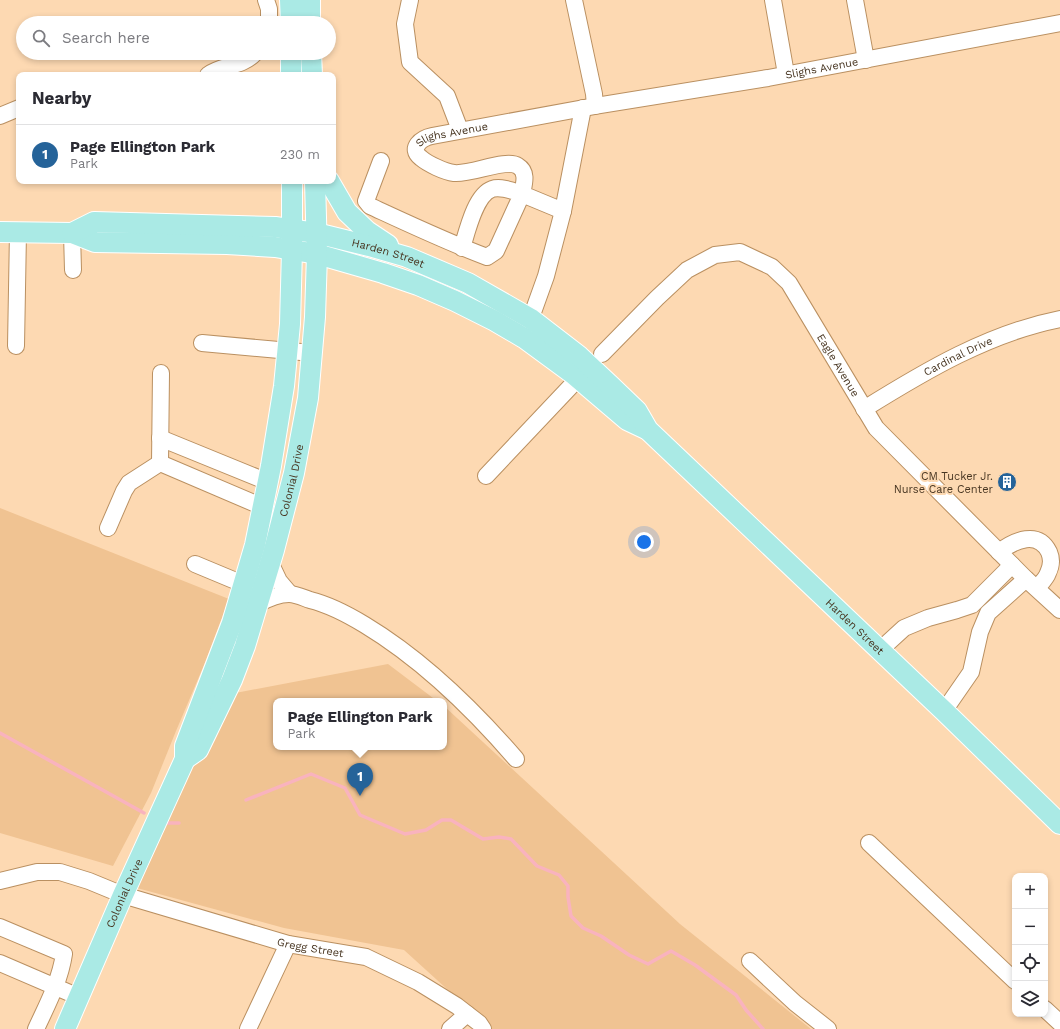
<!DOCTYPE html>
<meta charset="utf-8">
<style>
:root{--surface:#fff;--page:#f7f7f7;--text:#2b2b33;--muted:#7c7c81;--line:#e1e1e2;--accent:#256399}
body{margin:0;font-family:"Work Sans",sans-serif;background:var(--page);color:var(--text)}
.controls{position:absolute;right:12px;bottom:12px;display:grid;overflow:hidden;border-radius:8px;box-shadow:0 2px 6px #0003}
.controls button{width:36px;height:36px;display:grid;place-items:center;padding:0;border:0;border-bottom:1px solid var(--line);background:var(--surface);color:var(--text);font:20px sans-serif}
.you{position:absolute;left:644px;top:542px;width:14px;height:14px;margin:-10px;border:3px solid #fff;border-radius:50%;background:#1a73e8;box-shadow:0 0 0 6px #1a73e833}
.badge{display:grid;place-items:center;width:26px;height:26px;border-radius:50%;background:var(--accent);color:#fff;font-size:13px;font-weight:700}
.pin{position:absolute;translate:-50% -33px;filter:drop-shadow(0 1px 2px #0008)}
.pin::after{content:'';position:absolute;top:21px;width:14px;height:12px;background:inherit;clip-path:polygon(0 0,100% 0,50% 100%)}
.popup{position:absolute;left:273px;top:698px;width:174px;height:52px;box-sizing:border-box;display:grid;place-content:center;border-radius:8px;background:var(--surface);filter:drop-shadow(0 1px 3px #0005);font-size:13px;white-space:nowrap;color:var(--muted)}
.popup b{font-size:15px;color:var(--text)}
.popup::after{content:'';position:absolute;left:50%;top:100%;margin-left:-8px;border:8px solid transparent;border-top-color:var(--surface)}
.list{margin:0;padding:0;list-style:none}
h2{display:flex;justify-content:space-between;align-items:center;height:52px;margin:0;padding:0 16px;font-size:17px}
h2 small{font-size:13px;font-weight:400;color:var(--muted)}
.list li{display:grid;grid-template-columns:26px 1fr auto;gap:12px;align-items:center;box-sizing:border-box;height:60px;padding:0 16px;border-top:1px solid var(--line)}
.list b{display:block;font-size:15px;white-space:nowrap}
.list p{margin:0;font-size:13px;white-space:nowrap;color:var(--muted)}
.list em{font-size:13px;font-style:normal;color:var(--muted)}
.icon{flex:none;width:22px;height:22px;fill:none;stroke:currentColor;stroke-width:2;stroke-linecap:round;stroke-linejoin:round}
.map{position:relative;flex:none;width:1060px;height:1029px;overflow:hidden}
.search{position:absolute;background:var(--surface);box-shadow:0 2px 6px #0003;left:16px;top:16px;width:320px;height:44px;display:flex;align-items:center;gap:10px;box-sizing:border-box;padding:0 14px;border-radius:22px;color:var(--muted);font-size:15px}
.panel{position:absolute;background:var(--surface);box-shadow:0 2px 6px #0003;left:16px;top:72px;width:320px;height:112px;border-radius:8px}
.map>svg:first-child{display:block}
</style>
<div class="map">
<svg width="1060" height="1029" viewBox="0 0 1060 1029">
<rect width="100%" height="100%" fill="#fdd9b2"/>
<!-- green -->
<g fill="#f0c392">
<path d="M0,508L229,599L204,665L176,731L151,793L113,866L0,833Z"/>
<path d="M388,664L437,701H276V747H444V706L680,924L811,1029H491L404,950L284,928L137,888L225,695Z"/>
</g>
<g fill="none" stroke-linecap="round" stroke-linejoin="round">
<!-- stream -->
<g stroke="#f9b3be" stroke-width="3.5">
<path d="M0,733L144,813"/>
<path d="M246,800L311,774L345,788L360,815L405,834L426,830L442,820H451L483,839L499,837L511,839L537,866L559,875L568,886V897L571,916L583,928L601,936L629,955L648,964L671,951L695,965L736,995L746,1010L763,1029"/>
<path d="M167,823H179"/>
</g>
<defs>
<g id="minor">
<path d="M266,0L269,9V23"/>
<path d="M410,0L405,24L410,62L447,96L460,130"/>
<path d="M574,0L594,94L595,106"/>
<path d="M773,0L786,74"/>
<path d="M855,0L866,60"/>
<path d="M208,75C223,64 241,68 255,53"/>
<path d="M0,116L19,108"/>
<path d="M381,161L366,201L370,206C409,224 447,242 487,257L496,251L522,194C513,191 501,186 492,189C475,195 467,232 462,248"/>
<path id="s1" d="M563,211L522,194C524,184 528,172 518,166C506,158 471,175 454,173C445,172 428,164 421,158C408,148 422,138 432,136L595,106L768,78L1060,23"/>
<path d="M72,233L73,270"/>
<path d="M527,329L546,276L563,211L583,108"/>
<path d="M202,343L312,353"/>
<path d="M16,346L18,232"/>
<path id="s2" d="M602,354L657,298L687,270L715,255L740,252L772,267L789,283L876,428L1026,579L1060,610"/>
<path id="s3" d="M864,409C925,371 989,333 1060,319"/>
<path d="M160,438L268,482"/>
<path d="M160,463L263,507"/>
<path d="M160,463L161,373"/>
<path d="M486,476L571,386"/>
<path d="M108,528L124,491L129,483L160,463"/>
<path d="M999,552C1015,540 1038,530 1049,552C1052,559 1051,567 1048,573C1046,579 1040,584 1037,588"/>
<path d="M270,562L279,581L290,594"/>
<path d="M195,564L243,584"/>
<path d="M258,604C267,599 278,594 289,594C296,594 304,598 310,600C330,605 347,614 365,625C423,660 472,708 516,759"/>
<path d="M880,650L904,628L928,618L957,610L972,605L1012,565"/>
<path d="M944,711L971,672L980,632L988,613L1026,579"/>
<path d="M869,843L1015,981"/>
<path id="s4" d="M0,881L37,872H60L89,881L123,895L288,944L366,957L418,982L457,1006L479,1023L483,1029"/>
<path d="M0,927L64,954C60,981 47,1005 36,1029"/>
<path d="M750,961L795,1003L828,1029"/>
<path d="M0,963L79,997"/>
<path d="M1045,1009L1060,1023"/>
<path d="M248,1029L288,944"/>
<path d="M450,1029L467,1014"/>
</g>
<g id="major">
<path d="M290,0L291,23"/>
<path d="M310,0V23"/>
<path d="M291,53V75"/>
<path d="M311,53L312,75"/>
<path d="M329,181L347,212L367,231L388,245"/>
<path d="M0,232L72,233L95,242L227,244L275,247L317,254L383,273L418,285L455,301L495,321L524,338L573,374L627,420L646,429"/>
<path id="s5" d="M72,233L94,222L275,227L316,233L369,246L407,257L468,283L531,319L579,356L610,385L637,411L648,430L944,711L1060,824"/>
<path id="s6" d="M185,759L198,750L232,680L245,646L274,550L294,473L308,398L315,317L317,254L315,181"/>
<path id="s7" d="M65,1029L123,895L185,759V746L232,623L255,545L271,466L284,386L290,324L292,250V181"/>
</g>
</defs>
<!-- minor casing -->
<use href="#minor" stroke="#ba9061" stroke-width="18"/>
<!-- major casing -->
<use href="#major" stroke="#fff" stroke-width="22"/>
<!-- minor -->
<use href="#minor" stroke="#fff" stroke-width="16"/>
<!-- major -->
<use href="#major" stroke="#aaeae5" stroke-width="20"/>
</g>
<!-- icons -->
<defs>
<symbol id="building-disc" viewBox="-11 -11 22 22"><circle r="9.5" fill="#256399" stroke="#fdd9b2"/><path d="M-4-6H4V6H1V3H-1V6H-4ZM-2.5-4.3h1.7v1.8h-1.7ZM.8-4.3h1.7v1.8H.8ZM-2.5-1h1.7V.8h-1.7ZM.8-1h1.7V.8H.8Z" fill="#fff"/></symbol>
</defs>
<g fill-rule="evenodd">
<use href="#building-disc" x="996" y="471" width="22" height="22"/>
</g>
<g text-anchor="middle" stroke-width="4" stroke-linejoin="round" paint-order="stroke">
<!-- street labels -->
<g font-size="11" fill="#483622" stroke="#fdd9b2">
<text dy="4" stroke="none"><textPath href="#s1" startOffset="605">Slighs Avenue</textPath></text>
<text dy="4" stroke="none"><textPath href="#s1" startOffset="229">Slighs Avenue</textPath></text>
<text dy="4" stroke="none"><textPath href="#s5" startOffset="322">Harden Street</textPath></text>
<text dy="4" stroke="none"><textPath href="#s3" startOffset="108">Cardinal Drive</textPath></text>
<text dy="4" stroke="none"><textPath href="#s2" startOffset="331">Eagle Avenue</textPath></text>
<text dy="4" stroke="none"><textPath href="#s6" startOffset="302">Colonial Drive</textPath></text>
<text dy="4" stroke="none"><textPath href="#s5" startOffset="928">Harden Street</textPath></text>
<text dy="4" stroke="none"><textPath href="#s7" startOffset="148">Colonial Drive</textPath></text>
<text dy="4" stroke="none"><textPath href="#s4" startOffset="323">Gregg Street</textPath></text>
</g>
<!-- poi labels -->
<g font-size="11" fill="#483622" stroke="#fdd9b2" text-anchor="end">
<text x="993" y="480">CM Tucker Jr.<tspan x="993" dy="13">Nurse Care Center</tspan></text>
</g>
</g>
</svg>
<div class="controls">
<button>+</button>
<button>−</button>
<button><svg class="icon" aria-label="locate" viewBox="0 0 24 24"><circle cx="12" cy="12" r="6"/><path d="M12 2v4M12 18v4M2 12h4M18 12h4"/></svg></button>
<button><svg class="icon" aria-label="layers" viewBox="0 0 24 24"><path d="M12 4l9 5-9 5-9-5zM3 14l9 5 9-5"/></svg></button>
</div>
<div class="you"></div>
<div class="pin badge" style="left:360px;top:796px">1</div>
<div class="popup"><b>Page Ellington Park</b>Park</div>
<div class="search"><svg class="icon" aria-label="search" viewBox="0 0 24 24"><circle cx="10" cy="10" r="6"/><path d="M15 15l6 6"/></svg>Search here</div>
<section class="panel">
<h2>Nearby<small></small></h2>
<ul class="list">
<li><span class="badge">1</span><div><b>Page Ellington Park</b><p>Park</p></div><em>230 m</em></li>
</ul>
</section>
</div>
